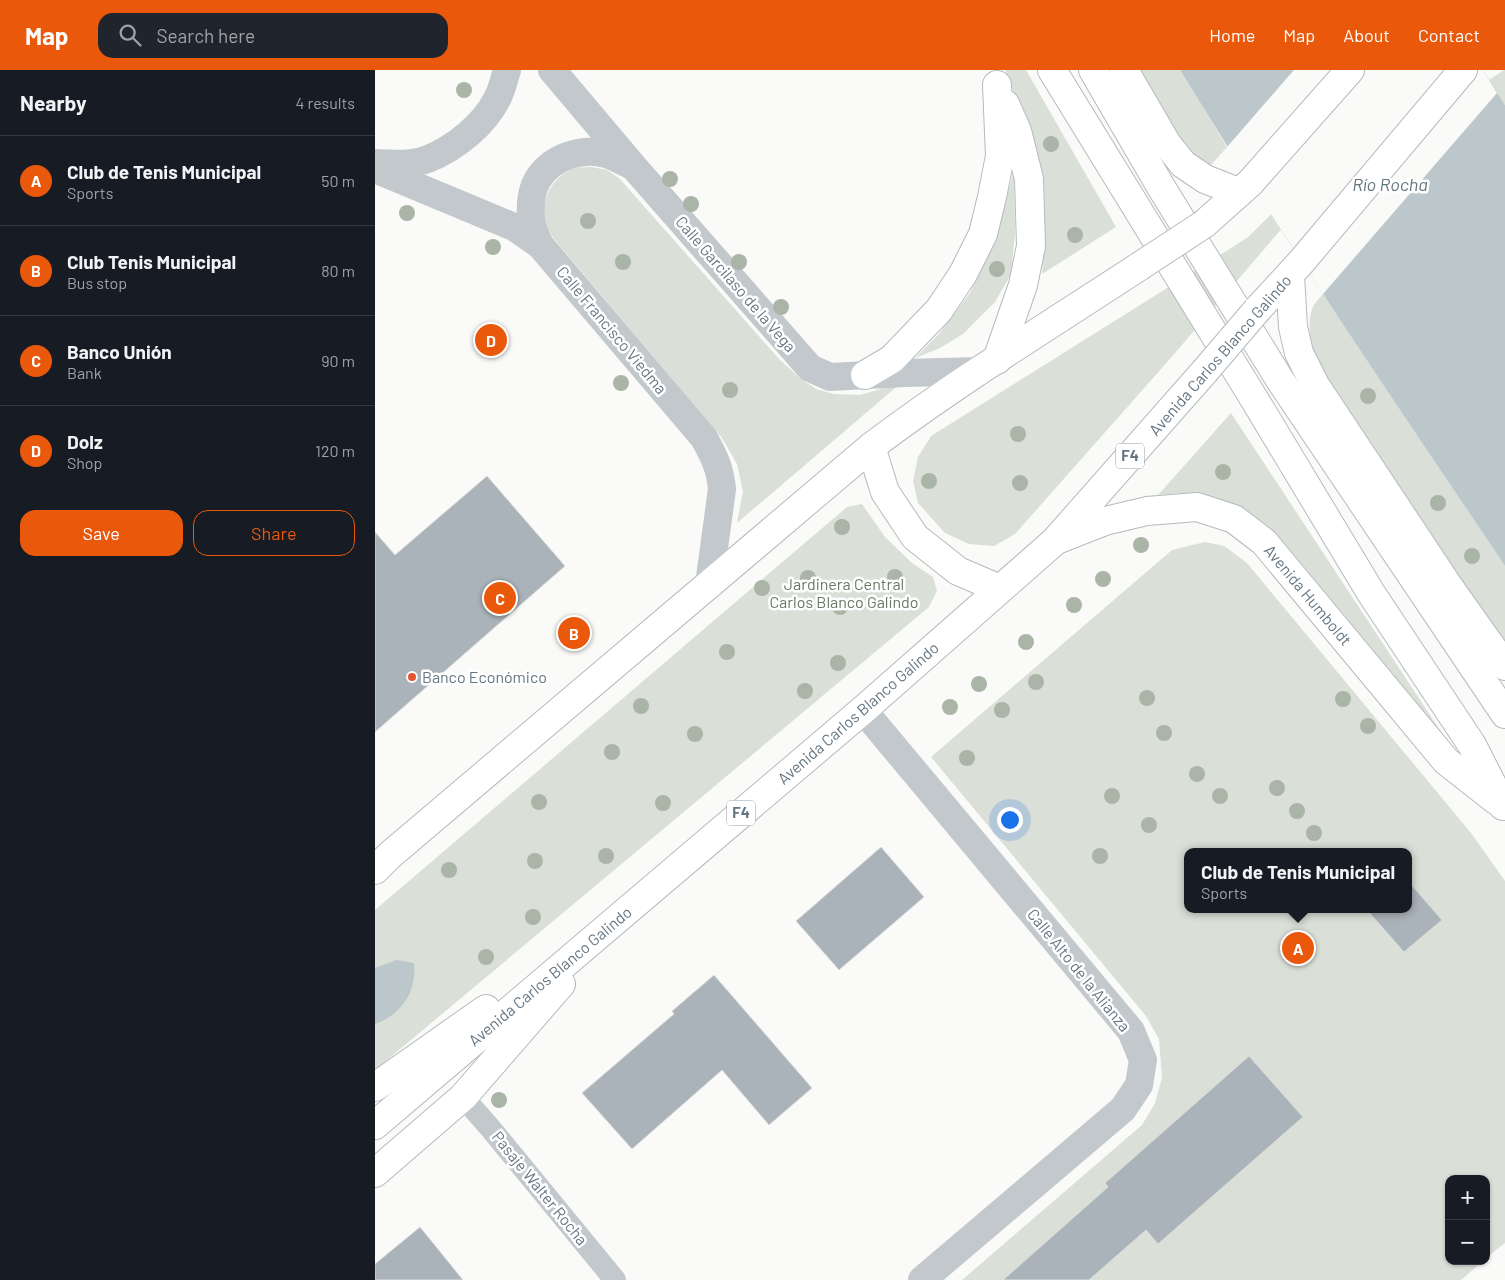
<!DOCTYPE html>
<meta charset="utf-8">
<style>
:root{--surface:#171b24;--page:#20242c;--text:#f1f3f6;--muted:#9ea1a6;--line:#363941;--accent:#ea580c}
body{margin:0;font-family:Barlow,sans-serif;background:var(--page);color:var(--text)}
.controls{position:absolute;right:15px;bottom:15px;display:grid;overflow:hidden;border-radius:10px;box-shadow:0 1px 4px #0004}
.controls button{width:45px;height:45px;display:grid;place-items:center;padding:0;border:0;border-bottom:1px solid var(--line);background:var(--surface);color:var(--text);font:25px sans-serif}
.you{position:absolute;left:634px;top:749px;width:18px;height:18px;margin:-12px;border:4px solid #fff;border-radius:50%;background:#1a73e8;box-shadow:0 0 0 8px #1a73e833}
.badge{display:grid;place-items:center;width:32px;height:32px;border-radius:50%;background:var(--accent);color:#fff;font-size:16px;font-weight:700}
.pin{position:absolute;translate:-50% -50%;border:2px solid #fff;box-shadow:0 1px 5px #0006}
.popup{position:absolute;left:809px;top:778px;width:228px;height:65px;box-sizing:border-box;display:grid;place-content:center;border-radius:10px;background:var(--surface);filter:drop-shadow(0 1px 4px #0005);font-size:16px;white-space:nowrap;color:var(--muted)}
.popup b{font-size:19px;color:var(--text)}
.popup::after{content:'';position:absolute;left:50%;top:100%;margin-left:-10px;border:10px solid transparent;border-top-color:var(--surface)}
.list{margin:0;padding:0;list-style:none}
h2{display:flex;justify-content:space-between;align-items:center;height:65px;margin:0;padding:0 20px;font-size:21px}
h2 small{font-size:16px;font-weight:400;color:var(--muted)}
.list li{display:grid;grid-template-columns:32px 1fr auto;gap:15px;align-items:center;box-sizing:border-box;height:90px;padding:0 20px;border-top:1px solid var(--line)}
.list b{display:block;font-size:19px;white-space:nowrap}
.list p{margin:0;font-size:16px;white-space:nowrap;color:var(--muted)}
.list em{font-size:16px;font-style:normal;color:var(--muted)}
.actions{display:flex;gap:10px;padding:15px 20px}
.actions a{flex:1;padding:11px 0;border:1px solid var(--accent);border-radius:15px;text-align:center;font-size:18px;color:var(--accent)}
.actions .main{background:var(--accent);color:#fff}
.icon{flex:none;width:28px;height:28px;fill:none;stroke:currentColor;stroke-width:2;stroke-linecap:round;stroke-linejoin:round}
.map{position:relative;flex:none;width:1130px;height:1210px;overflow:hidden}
header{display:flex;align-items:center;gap:30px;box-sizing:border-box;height:70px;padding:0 25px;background:var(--accent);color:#fff}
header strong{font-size:24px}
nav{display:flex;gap:28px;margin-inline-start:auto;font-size:18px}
.search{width:350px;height:45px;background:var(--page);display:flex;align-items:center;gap:12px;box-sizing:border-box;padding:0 18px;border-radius:15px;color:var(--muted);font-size:19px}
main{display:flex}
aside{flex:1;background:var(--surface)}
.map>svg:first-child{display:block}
</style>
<header>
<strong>Map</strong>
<div class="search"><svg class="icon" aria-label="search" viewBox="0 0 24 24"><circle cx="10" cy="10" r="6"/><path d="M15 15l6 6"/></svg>Search here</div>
<nav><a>Home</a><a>Map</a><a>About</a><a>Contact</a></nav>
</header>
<main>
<aside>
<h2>Nearby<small>4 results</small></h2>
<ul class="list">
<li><span class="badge">A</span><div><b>Club de Tenis Municipal</b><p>Sports</p></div><em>50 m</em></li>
<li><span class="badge">B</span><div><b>Club Tenis Municipal</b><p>Bus stop</p></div><em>80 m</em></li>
<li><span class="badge">C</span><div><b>Banco Unión</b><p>Bank</p></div><em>90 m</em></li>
<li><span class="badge">D</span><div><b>Dolz</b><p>Shop</p></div><em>120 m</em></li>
</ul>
<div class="actions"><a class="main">Save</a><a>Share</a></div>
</aside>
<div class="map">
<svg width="1130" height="1210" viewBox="0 0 1130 1210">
<rect width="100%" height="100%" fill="#fafaf8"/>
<!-- green -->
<g fill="#dadfd7" fill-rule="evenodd">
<path d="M630,0H651L741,157L667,204L670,150L669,108L655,63Z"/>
<path d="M760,0H805L852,77L836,95L819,87L794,59Z"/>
<path d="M1043,0L794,290L640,464L619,476L594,474L570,463L543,433L538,411L543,387L556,366L872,168Z"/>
<path d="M1129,0H1130V35L1114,10Z"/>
<path d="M217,97L232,100L244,108L405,290L425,308L441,319L459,324L485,325L526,313L362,453L368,421L362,394L347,368L179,169C176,164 173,159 171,155C164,131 177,105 201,98C206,97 212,97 217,97Z"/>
<path d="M639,101L640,164L636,204L620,232L588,264L565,278L540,288L563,265L595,223L619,171Z"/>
<path d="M948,224L1130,496V573L1053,467L946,304C939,284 929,258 938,237C940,232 945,228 948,224Z"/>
<path d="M856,343L1078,680L842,430L806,423L783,425Z"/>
<path d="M487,434L510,467L537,493L558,507L562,521L554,537L0,1000V840L472,437Z"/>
<path d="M830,472L849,476L872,493L1096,763L1130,811V1173L1111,1188V1109H1074V1191H1108L1086,1210H587L767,1055L780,1033L787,1008L784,969L771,946L556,687L797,480ZM813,782H1033V839H813Z"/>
</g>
<!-- water -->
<g fill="#bbc7cb">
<path d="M805,0H1108L1130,35V496C1020,332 908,168 805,0Z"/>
<path d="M21,890L39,893C39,899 40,906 38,912C35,932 18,948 0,954V898Z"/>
</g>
<!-- pier -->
<path fill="#fafaf8" d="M919,0H1108L1122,23L948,224L852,77Z"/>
<!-- building -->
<g fill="#aab3b9" stroke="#dcdcda">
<path d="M112,406L190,496L0,662V462L20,485Z"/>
<path d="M506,777L549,827L464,900L421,851Z"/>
<path d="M1033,811L1067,850L1029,882L991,839H1033Z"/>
<path d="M339,905L437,1018L394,1055L347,1000L257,1079L207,1023L299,944L297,941Z"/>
<path d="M874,986L928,1047L783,1174L771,1160L714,1210H628L733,1117L730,1113Z"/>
<path d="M45,1157L88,1210H0V1194Z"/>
</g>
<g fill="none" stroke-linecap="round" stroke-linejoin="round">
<defs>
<g id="primary">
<path d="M677,0L881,332L996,523L1097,675L1128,736"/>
<path d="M718,0L786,117L905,310L1130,644"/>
<path d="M749,0L792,74L808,94L830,109L863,122"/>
<path d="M829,154L875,113L975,0"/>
<path d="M915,205L918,257L924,283L940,315L1072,514L1130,596"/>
<path d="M882,240L927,191L1088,0"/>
<path d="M622,290L648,215L656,176L654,109L642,61L630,34"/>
<path d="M490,305L517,289L564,240L588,204L608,164L617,127L625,86L622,15"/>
<path d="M496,377L510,422L540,467L583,501L625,519"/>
<path d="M684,469L730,451L772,441L822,437L859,449L889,472L1071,691L1122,731"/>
<path d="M0,800L15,785L496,377C582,312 675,255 765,196"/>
<path d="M0,1017L111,939"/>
<path d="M0,1055L488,640L680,471L830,301"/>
<path d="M0,1103L88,1027L186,914"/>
</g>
</defs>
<!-- primary casing -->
<use href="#primary" stroke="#b5babe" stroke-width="30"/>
<!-- lane -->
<path stroke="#c3c8cc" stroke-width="22" d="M88,1027L116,1059L240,1210"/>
<!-- street -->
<g stroke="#c3c8cc" stroke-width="28">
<path d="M177,0L258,96L435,298L455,307L530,303L604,301"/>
<path d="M0,93C15,94 39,95 53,89C80,78 109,55 122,29C127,20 129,9 132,0"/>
<path d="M0,99L139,157L165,175L329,368C339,386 345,398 347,419L334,515"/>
<path d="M165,175C162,167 156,158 156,150C155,136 156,120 163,109C177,87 207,77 231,84C240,87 248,92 256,95"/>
<path d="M488,640L756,961L768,990L764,1015L748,1039L547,1210"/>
</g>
<!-- primary -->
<use href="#primary" stroke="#fff" stroke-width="28"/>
<defs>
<g id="primary-bridge">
<path d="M765,196L829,154"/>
<path d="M830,301L882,240"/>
</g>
</defs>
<!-- primary-bridge casing -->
<use href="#primary-bridge" stroke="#b5babe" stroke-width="30" stroke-linecap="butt"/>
<!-- primary-bridge -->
<use href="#primary-bridge" stroke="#fff" stroke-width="28"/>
</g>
<!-- trees -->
<g fill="#aab4a7">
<circle cx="89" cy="20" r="8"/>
<circle cx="676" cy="74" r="8"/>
<circle cx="295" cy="109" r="8"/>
<circle cx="316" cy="134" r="8"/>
<circle cx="32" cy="143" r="8"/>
<circle cx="213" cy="151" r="8"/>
<circle cx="700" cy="165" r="8"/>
<circle cx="118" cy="177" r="8"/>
<circle cx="248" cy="192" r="8"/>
<circle cx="364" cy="192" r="8"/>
<circle cx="622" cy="199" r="8"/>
<circle cx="406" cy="237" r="8"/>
<circle cx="246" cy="313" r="8"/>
<circle cx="355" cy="320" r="8"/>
<circle cx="993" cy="326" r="8"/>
<circle cx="643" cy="364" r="8"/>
<circle cx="848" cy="402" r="8"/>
<circle cx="554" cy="411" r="8"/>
<circle cx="645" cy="413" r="8"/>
<circle cx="1063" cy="433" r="8"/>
<circle cx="467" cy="457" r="8"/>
<circle cx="766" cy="475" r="8"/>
<circle cx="1097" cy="486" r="8"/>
<circle cx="520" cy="507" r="8"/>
<circle cx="433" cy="508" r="8"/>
<circle cx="728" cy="509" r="8"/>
<circle cx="387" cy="518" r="8"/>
<circle cx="699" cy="535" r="8"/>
<circle cx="465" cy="537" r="8"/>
<circle cx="651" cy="572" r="8"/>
<circle cx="352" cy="582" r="8"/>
<circle cx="463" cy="593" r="8"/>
<circle cx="661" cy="612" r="8"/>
<circle cx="604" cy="614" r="8"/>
<circle cx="430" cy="621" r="8"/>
<circle cx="772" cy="628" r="8"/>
<circle cx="968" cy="629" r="8"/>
<circle cx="266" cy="636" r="8"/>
<circle cx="575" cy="637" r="8"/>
<circle cx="627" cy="640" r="8"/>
<circle cx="993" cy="656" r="8"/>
<circle cx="789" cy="663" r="8"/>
<circle cx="320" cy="664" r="8"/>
<circle cx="237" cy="682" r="8"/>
<circle cx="592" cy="688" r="8"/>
<circle cx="822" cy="704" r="8"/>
<circle cx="902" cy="718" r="8"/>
<circle cx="737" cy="726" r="8"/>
<circle cx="845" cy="726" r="8"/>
<circle cx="164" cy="732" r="8"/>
<circle cx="288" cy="733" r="8"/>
<circle cx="922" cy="741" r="8"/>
<circle cx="774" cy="755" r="8"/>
<circle cx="939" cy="763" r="8"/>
<circle cx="231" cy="786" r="8"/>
<circle cx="725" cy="786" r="8"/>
<circle cx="160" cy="791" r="8"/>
<circle cx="74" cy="800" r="8"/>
<circle cx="158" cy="847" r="8"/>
<circle cx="111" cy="887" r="8"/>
<circle cx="124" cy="1030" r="8"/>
</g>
<!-- markers -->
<circle fill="#e4572e" stroke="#fff" stroke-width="2" cx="37" cy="607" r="5"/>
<g text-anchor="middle" stroke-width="5" stroke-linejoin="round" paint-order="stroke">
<!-- shield labels -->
<g fill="#fff" stroke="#939fa8" stroke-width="1">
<rect x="741" y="373.5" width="28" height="25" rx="4"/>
<rect x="352" y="730.5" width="28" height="25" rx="4"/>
</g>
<g font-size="15" font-weight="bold" fill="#657683">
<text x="755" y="391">F4</text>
<text x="366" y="748">F4</text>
</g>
<!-- street labels -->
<g font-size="16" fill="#657683" stroke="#fff">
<text transform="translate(361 214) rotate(49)" y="6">Calle Garcilaso de la Vega</text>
<text transform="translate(237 260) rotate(50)" y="6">Calle Francisco Viedma</text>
<text transform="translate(845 285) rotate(-49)" y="6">Avenida Carlos Blanco Galindo</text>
<text transform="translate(933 525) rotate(50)" y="6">Avenida Humboldt</text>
<text transform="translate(483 643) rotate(-41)" y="6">Avenida Carlos Blanco Galindo</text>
<text transform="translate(704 900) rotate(51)" y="6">Calle Alto de la Alianza</text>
<text transform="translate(175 906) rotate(-40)" y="6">Avenida Carlos Blanco Galindo</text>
<text transform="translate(165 1118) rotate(51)" y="6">Pasaje Walter Rocha</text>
</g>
<!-- park labels -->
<g font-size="16" fill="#687a64" stroke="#fff">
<text x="469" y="520">Jardinera Central<tspan x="469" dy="18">Carlos Blanco Galindo</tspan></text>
</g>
<!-- poi labels -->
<g font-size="16" fill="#657683" stroke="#fff" text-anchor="start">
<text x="47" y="613">Banco Económico</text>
</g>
<!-- water labels -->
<g font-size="18" font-style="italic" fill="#60757c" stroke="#fff">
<text x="1015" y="121">Río Rocha</text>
</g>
</g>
</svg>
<div class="controls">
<button>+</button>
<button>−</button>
</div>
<div class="you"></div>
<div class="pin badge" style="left:923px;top:878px">A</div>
<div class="popup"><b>Club de Tenis Municipal</b>Sports</div>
<div class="pin badge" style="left:199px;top:563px">B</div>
<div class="pin badge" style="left:125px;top:528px">C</div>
<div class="pin badge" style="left:116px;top:270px">D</div>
</div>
</main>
